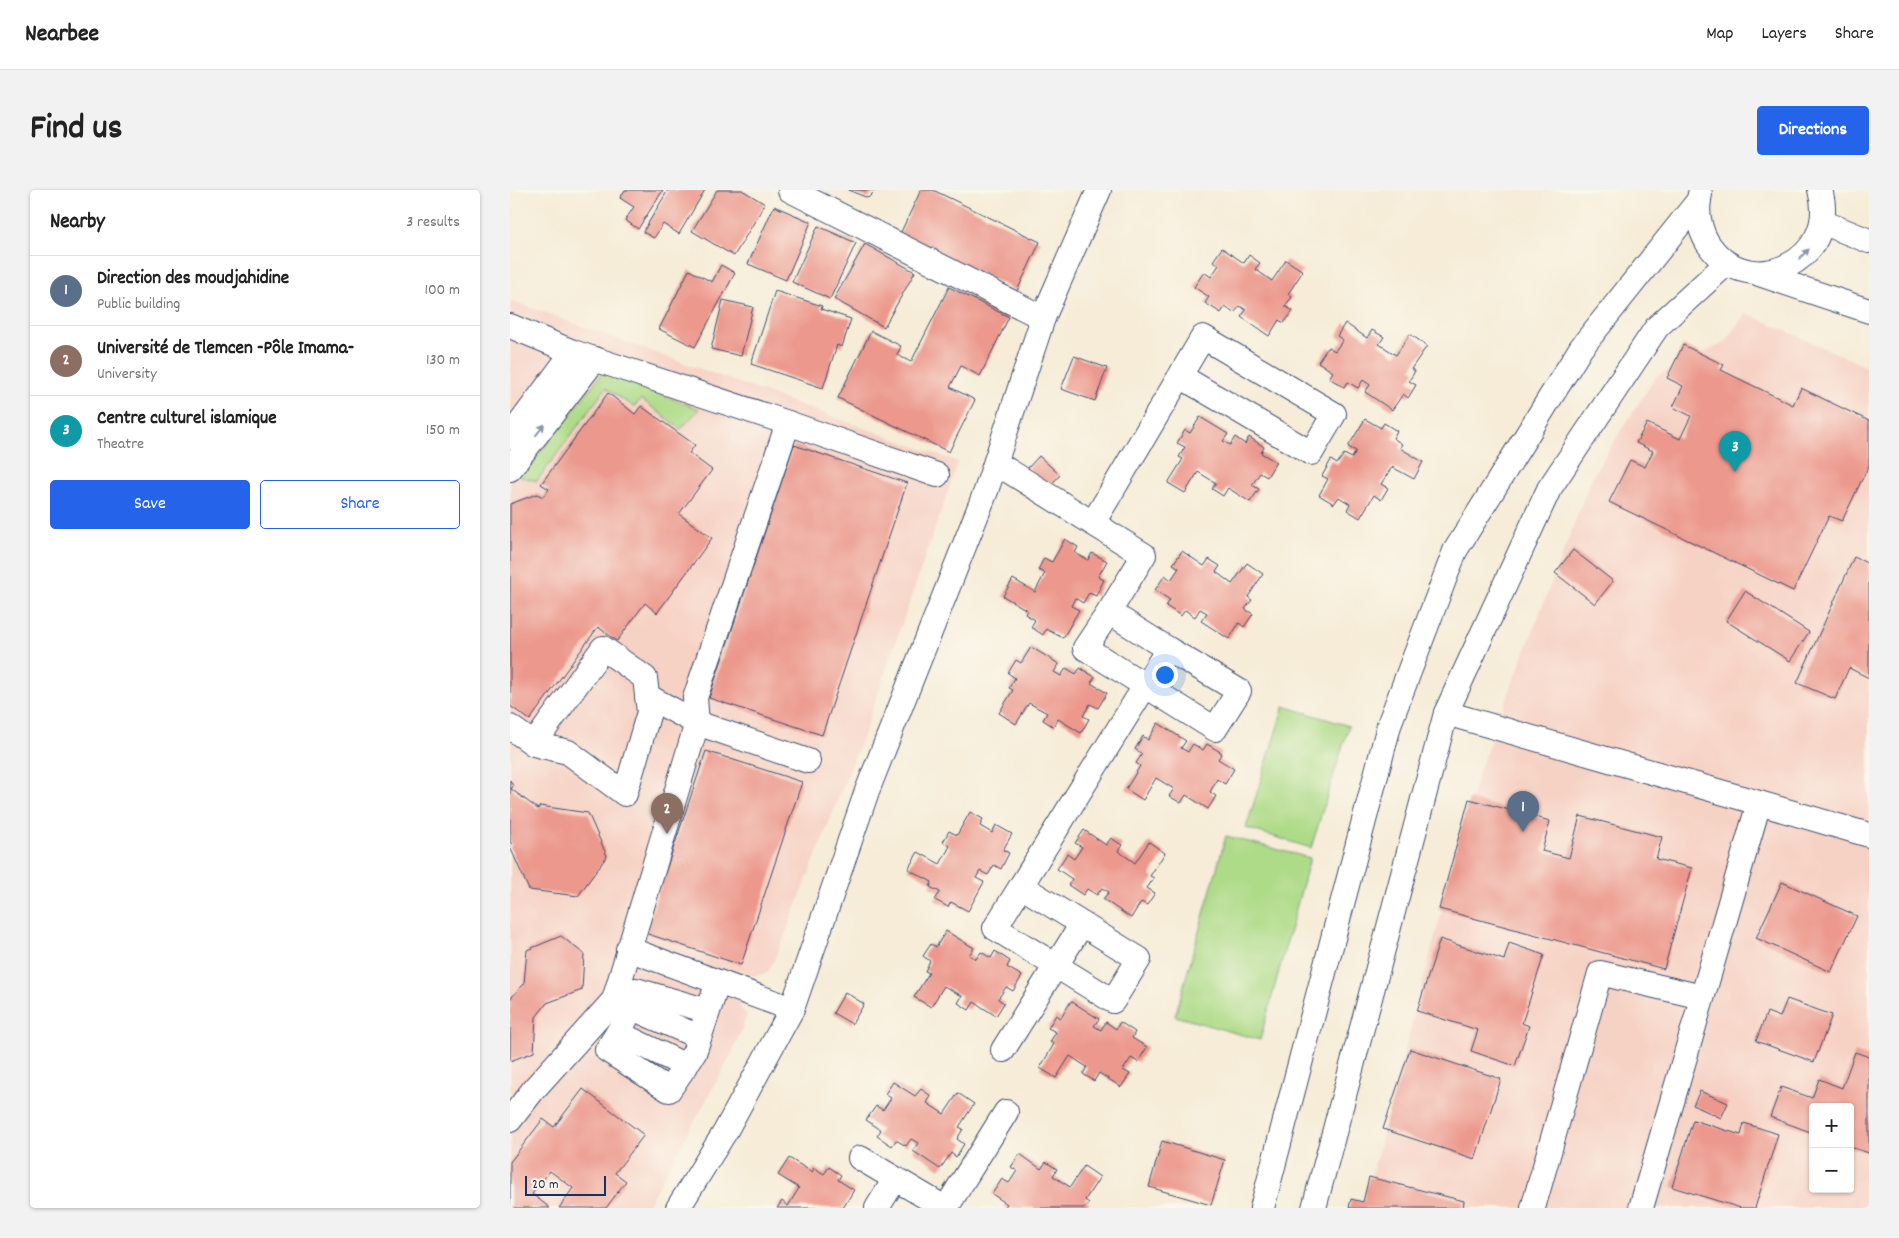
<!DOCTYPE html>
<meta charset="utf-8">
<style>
:root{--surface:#fff;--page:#f2f2f2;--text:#222;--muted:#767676;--line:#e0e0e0;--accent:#2563eb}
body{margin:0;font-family:Dekko,sans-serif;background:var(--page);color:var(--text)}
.controls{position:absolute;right:15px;bottom:15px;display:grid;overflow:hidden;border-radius:5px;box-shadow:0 1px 4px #0004}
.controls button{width:45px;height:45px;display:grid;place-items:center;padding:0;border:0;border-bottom:1px solid var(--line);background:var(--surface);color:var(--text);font:25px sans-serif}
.scale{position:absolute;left:15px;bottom:12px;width:81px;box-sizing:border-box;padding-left:5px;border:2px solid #1b2f5e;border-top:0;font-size:14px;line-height:18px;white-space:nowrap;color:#1b2f5e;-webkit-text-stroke:4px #fbf7ec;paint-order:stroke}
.you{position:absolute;left:654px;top:484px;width:18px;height:18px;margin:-12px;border:4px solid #fff;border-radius:50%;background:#1a73e8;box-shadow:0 0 0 8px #1a73e833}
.badge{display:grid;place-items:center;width:32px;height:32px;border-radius:50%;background:var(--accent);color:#fff;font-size:16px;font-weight:700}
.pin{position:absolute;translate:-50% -41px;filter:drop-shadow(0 1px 2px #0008)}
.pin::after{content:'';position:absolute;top:26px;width:18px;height:15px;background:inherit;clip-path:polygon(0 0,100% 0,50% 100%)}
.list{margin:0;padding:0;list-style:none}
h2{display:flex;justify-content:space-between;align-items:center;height:65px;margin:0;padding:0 20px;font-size:21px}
h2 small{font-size:16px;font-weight:400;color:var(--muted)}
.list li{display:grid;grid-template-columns:32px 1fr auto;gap:15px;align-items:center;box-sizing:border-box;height:70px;padding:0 20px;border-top:1px solid var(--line)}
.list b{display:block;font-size:19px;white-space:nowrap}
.list p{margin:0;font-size:16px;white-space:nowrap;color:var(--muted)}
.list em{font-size:16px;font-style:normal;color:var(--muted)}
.actions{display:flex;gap:10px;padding:15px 20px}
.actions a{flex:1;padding:11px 0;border:1px solid var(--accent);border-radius:5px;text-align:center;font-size:18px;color:var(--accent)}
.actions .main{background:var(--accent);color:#fff}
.map{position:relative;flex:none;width:1359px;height:1018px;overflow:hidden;border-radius:5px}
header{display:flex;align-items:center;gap:30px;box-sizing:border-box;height:70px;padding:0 25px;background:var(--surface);border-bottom:1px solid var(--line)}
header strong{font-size:24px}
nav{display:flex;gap:28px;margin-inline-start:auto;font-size:18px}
.intro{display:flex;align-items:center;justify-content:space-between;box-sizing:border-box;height:120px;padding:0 30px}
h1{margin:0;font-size:35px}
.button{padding:12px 22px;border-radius:5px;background:var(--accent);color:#fff;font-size:18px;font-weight:700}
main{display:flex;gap:30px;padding:0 30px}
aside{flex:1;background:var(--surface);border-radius:5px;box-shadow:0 1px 4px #0004}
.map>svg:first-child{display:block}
</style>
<header>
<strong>Nearbee</strong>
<nav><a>Map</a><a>Layers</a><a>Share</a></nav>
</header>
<div class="intro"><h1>Find us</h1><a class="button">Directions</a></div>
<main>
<aside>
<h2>Nearby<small>3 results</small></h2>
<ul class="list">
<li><span class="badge" style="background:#5c6f8a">1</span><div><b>Direction des moudjahidine</b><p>Public building</p></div><em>100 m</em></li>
<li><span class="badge" style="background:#8d6e63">2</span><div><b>Université de Tlemcen -Pôle Imama-</b><p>University</p></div><em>130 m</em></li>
<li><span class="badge" style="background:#0f9aa8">3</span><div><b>Centre culturel islamique</b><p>Theatre</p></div><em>150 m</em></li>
</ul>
<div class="actions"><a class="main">Save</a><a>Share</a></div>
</aside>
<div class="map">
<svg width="1359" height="1018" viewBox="0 0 1359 1018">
<rect width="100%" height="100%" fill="#fbf7ec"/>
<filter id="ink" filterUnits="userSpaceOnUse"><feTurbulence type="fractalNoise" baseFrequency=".02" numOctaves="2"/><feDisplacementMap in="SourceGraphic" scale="10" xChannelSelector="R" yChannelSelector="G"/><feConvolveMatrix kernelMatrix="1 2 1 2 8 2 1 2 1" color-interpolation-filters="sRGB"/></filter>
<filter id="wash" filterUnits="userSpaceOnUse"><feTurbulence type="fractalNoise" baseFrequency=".0096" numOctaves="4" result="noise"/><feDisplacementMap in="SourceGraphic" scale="20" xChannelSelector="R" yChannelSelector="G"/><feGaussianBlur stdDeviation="1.12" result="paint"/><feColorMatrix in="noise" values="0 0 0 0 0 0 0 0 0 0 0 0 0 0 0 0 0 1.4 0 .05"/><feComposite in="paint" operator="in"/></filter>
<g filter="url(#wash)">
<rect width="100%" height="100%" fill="#f6ecd7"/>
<!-- built -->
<g fill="#f6d2c4" fill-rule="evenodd">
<path d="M0,110L448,272L356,538L273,750L258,783L240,787L230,817L237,825L222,864L136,1018H0Z"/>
<path d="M1236,123L1359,178V1018H853L969,581L1083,285L1146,186L1216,152ZM1303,917H1340V999H1303Z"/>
</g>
<!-- green -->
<g fill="#aedb88" stroke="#648573">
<path d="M93,182L189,219L171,239L131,209L124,217L96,198L27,291L11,287Z"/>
<path d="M774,516L839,536L801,658L736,638Z"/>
<path d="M716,646L800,668L750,850L665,826Z"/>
</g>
<g id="blocks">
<!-- building -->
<g fill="#ec988c">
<path d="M115,0H153L128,39L115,30L124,17L110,8Z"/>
<path d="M158,0H195L169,44L153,34L144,48L133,42Z"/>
<path d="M207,0H232L255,14L224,66L182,41Z"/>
<path d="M338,0H366L358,8Z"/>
<path d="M411,0H423L530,52L507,101L390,44Z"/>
<path d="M264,16L301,32L276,90L238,74Z"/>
<path d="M308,36L346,53L320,109L282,92Z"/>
<path d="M355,54L405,82L374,137L324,109Z"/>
<path d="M712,58L734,73L739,65L750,73L745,79L762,91L776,70L793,81L778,104L782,107L775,116L783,121L774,133L769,130L759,146L731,127L736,120L730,116L724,123L715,117L711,123L695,113L699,107L684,97L694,82L701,87L709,75L703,71Z"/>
<path d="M211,75L225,83L185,157L149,139L179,80L202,92Z"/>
<path d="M439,97L499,127L470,186L451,176L440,197L465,210L439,262L328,208L361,141L391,156L387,165L401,172Z"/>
<path d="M265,101L312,116L311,119L341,129L332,157L327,155L313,198L241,174Z"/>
<path d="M213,110L243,117L231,166L201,159Z"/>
<path d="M835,133L857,148L862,140L874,147L869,154L886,165L900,144L917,156L901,179L905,181L899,191L906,195L898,208L893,204L882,220L855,202L860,195L853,190L848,198L838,192L834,197L819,188L823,182L808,172L818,157L825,161L833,150L827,146Z"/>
<path d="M1173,155L1214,175L1211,180L1283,215L1291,198L1359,231V275L1332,331L1319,326L1283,401L1099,312L1120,270L1135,277L1143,261L1126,253L1137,233L1170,249L1181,226L1163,217L1173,196L1157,188Z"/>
<path d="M564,166L597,178L585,211L551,199Z"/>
<path d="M98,203L125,224L131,216L185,255L179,263L202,280L169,324L202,348L147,423L135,413L107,451L88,437L20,530L0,516V314L27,304L33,307L39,299L31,294Z"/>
<path d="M690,227L718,244L713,251L720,255L725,247L735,254L739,247L754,257L751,263L766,272L757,287L750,283L742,295L749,299L740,312L718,298L713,306L702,299L706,293L688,282L675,303L658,293L673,269L669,267L675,257L667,253L675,240L680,243Z"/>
<path d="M855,229L871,238L874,233L887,241L883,248L892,254L890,258L913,272L904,289L882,277L871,294L878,298L871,310L864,305L850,328L837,320L840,314L829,307L824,314L809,305L818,289L812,286L821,270L827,274L834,264L842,268L846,261L838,257Z"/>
<path d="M284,255L397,293L312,545L199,508Z"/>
<path d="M529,266L550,285L539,297L518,278Z"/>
<path d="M555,349L568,357L565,363L578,370L582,363L597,371L588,387L594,390L586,406L579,403L573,413L565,408L561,416L569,420L553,448L536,439L533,445L521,437L525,430L515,424L517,420L493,406L503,389L525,402L535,383L528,380L534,368L542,372Z"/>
<path d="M1063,360L1103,391L1085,414L1045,383Z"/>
<path d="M672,361L694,376L699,369L710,376L706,382L722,394L737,373L753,384L738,407L742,410L735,419L743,424L734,437L729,433L719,449L691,431L697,423L690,419L685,427L675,420L671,426L656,416L660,410L645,400L655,385L661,390L669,378L663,374Z"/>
<path d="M1344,367L1359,374V488L1339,478L1325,509L1287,493Z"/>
<path d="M1235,401L1299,442L1280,471L1216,431Z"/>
<path d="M521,457L549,474L544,482L551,486L556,478L566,484L570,478L585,487L581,493L597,503L588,518L580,514L573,526L579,529L571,543L548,529L544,537L533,530L537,523L519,513L506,534L489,523L503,500L499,498L505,488L498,483L506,470L511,473Z"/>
<path d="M648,533L676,551L671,558L678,562L683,554L693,560L697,554L712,563L708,569L724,579L715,594L707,589L700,602L706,606L698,619L676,605L671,613L659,606L664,599L646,588L633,610L616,599L630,576L626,573L632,564L625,559L633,546L638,550Z"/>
<path d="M196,561L292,592L231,775L135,743Z"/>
<path d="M0,590L3,596L1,599L28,619L30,616L78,623L97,666L68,706L19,700L0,657L2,654L0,652Z"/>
<path d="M959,609L1040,631L1032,661L1059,668L1070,626L1152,647L1146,669L1182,678L1154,779L929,719Z"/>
<path d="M460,622L473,629L470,636L482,643L486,635L502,644L493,660L499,663L491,679L484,675L478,685L470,681L466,688L474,692L458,721L441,712L438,717L425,710L430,702L420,697L422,692L398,679L408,662L430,674L440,656L433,652L439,641L447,645Z"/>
<path d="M574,640L596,655L601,648L612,655L608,661L625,673L639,652L655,663L640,686L644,688L637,698L645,703L637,715L631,712L621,728L593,709L599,702L592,698L587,705L577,699L573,705L558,695L562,689L547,679L557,664L564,669L572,657L565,653Z"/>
<path d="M1272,692L1347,726L1321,782L1246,748Z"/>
<path d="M436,741L464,758L459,765L466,769L471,762L481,768L485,761L500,771L497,777L512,786L503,801L496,797L488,809L494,813L486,826L464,812L459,820L448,813L452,806L434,796L421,817L404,807L419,783L415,781L420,771L413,766L421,754L426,757Z"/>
<path d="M51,746L74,764L72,800L37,813L26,827L24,862L0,871V809L14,794L17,760Z"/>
<path d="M930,749L994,770L999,753L1034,765L1012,833L1019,836L1005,876L961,861L968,840L907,821Z"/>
<path d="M335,802L354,814L342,834L323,823Z"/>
<path d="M1277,809L1322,825L1304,872L1246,851L1257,822L1270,827Z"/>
<path d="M561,811L589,829L584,836L591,840L596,832L606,839L610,832L625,842L622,848L637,857L628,872L621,868L613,880L620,884L611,897L589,883L584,891L573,884L577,877L560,866L546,888L530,878L544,854L540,852L546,842L538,838L546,825L551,828Z"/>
<path d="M900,859L991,889L965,969L873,939Z"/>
<path d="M1345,862L1359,867V963L1340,957V917H1303V943L1260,927L1271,897L1302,908L1309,889L1332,898Z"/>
<path d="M383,892L405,906L411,899L421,906L417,913L434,924L448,903L464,914L449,937L453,939L447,949L454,954L446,967L441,963L430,979L403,961L408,953L401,949L396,956L386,950L382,956L367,946L371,940L356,930L366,916L373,920L381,908L375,904Z"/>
<path d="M73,899L134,945L105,983L116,991L96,1018H49L63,998L40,981L22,1004L40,1018H0V972L33,929L44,937Z"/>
<path d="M1190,901L1218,913L1211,928L1183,915Z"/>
<path d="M1183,930L1231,945L1234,933L1268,944L1245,1018H1231L1162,997Z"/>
<path d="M652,951L715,970L701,1015L639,997Z"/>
<path d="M510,964L531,979L536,972L547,979L543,986L560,997L574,976L590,987L575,1010L579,1013L575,1018H494L497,1014L482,1004L492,989L499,993L507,981L501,977Z"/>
<path d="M279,968L302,982L304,978L314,984L319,977L331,985L328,990L344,1000L333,1018H267L272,1011L278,1016L289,998L268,985Z"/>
<path d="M859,987L954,1011L953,1018H839L841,1009L853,1012Z"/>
</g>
</g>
</g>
<g filter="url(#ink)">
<use href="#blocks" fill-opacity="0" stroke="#3c4b70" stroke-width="1"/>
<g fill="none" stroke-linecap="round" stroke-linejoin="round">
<defs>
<g id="minor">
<path d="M280,0L533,128"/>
<path d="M1190,4C1186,20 1189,38 1197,52C1237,115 1331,71 1310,0"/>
<path d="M1312,32L1359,51"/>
<path d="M1249,84L1359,121"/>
<path d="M0,136L63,162L278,233L427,285"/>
<path d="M0,247L63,162"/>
<path d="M486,273L634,365L599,422L658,459L511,696L572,734L493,860"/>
<path d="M0,279L85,169"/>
<path d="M583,333L693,147L824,224L801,263L670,186"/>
<path d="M599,422L575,458L705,539L729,501L658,459"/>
<path d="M137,506L187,533L298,571"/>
<path d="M936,523L1249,613L1131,1018"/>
<path d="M0,537L24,554L58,562L115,604L139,522L135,488L93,458L24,554"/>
<path d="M1249,613L1359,645"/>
<path d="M511,696L485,738L603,811L629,769L572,734"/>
<path d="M118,759L282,819"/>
<path d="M106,811L189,847"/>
<path d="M198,821L126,800L115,831L97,860L159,900L184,863L208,792"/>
<path d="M108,843L176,876"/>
<path d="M0,930L24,899L104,810L187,533L185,508L278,233"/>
<path d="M350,968L435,1018"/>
<path d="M168,1018L215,942L282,819L357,601L476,301L533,128L589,0"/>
<path d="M367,1018L385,989"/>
<path d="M436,1018L496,922"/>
<path d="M752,1018L880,532L945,361L1071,158L1189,10"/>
<path d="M804,1018L936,523L1039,299L1147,137L1217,73"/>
<path d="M1023,1018L1090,783L1192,807"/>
</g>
</defs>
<!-- minor casing -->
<use href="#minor" stroke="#3c4b70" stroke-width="26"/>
<!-- minor -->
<use href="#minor" stroke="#fff" stroke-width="24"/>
</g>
<!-- one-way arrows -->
<defs><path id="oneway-solid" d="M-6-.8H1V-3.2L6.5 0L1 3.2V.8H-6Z" transform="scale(1.25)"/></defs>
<g fill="#8d97ae">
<use href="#oneway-solid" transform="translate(1294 64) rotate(-44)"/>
<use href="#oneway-solid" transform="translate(30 240) rotate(-52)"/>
</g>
</g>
</svg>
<div class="controls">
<button>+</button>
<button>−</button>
</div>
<div class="scale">20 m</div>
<div class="you"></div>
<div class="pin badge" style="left:1013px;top:642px;background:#5c6f8a">1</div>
<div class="pin badge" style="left:157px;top:644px;background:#8d6e63">2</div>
<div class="pin badge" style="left:1225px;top:282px;background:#0f9aa8">3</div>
</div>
</main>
